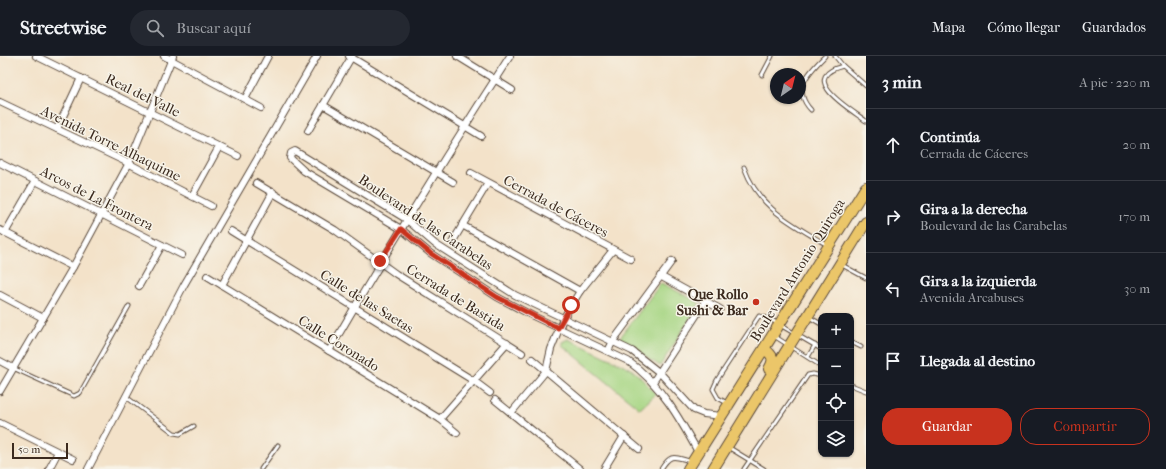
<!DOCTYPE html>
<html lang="es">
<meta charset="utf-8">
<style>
:root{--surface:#171b24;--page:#242831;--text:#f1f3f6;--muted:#9ea1a6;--line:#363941;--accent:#c8321e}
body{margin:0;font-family:"IM FELL French Canon",serif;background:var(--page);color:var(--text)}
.controls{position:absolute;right:12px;bottom:12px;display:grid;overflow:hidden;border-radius:8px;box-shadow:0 1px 3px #0004}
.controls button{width:36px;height:36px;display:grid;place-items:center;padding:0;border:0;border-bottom:1px solid var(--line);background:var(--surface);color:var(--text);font:20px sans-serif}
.compass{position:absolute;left:770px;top:12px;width:36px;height:36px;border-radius:50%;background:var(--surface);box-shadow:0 1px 3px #0004;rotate:35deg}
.scale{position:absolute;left:12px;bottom:10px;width:56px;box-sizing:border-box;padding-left:4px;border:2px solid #3b2a1e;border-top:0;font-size:11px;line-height:14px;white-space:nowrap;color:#3b2a1e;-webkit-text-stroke:3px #f7f3e8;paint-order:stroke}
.stop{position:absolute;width:12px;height:12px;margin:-9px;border:3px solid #c8321e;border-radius:50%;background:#fff}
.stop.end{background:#c8321e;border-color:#fff;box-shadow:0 1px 4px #0008}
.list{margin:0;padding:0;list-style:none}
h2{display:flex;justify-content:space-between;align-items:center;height:52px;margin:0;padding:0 16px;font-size:17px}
h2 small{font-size:13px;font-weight:400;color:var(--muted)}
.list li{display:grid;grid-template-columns:26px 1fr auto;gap:12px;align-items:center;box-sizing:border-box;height:72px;padding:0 16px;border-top:1px solid var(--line)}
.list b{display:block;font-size:15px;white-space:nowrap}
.list p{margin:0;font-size:13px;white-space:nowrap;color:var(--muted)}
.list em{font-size:13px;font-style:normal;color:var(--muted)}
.actions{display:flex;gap:8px;padding:12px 16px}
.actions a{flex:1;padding:9px 0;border:1px solid var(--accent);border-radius:16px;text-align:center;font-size:14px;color:var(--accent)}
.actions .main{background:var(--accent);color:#fff}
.icon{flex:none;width:22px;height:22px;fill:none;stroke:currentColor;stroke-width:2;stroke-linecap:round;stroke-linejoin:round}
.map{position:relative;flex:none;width:866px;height:413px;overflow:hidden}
header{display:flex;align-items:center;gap:24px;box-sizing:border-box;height:56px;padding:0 20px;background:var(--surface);border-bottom:1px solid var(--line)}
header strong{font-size:19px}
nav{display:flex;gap:22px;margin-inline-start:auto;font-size:14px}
.search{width:280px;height:36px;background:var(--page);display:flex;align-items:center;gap:10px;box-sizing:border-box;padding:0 14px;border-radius:22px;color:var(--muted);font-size:15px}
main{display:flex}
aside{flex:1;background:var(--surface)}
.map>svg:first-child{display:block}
</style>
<header>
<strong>Streetwise</strong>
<div class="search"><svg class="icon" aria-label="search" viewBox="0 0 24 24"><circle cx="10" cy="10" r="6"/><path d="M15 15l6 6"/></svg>Buscar aquí</div>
<nav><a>Mapa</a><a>Cómo llegar</a><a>Guardados</a></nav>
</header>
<main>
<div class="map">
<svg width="866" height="413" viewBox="0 0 866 413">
<rect width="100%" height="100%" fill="#f7f3e8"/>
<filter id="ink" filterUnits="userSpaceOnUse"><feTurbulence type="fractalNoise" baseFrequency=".025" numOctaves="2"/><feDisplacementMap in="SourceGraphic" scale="8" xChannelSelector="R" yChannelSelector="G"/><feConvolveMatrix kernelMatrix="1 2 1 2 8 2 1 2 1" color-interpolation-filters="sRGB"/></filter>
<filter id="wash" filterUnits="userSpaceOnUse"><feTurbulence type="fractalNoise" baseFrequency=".012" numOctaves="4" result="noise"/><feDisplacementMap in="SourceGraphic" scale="16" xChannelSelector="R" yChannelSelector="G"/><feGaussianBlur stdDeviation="0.9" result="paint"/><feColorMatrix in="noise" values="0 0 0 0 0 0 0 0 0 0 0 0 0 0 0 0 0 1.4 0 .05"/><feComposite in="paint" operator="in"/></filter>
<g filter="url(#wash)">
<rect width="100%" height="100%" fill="#f3e2c9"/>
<!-- green -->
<g fill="#a7d684" stroke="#718051">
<path d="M661,227L700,247L660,310L619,283Z"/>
<path d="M568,283L630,312L638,319L656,338L640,353L562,289V286Z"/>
</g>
</g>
<g filter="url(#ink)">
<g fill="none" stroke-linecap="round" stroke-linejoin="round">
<defs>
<g id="lane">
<path d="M835,0L843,10L866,30"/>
<path d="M843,10C796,22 850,53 866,65"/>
<path d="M762,19L772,0"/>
<path d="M811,54C791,33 809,16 825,0"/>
<path d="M744,111C759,153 791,167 827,189"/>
<path d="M842,209L866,222"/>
<path d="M809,261L821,268"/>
<path d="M774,280L821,310"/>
<path d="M851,286L861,291"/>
<path d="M808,301L815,289"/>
<path d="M13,312L74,340L80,337L129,250"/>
<path d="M851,329L866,335"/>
<path d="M125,340L174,377L180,378L194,370"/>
<path d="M727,347L718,342L713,333L717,324L759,260L770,263L821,293"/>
<path d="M728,391L764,413"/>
<path d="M261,413L278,389"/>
<path d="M661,413C671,397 674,401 690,405"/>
<path d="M744,413L808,319L813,318L821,320"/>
</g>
<g id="street">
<path d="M36,0L238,100"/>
<path d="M164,0L261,52"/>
<path d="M349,0L481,80"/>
<path d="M457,0L512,34"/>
<path d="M245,43L268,0"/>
<path d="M0,46L124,105L211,150"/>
<path d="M323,49L453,126"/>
<path d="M57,73L81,22"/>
<path d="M308,75L352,0"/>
<path d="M0,107L182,199"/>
<path d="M471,117L631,203"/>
<path d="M256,127L335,174L396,218L522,297"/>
<path d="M192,140L219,91"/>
<path d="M462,169L580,235"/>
<path d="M0,174L73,211"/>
<path d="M231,175L474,325L490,337"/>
<path d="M5,177L35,125"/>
<path d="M453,185L488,127"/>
<path d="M207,220L440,363L457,377"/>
<path d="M660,220L720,253"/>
<path d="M222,229L273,136"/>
<path d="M139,230L162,189"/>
<path d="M0,239L43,262"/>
<path d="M329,295C387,195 447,97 510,0"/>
<path d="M608,295L613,285L672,205"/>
<path d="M532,303L639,393"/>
<path d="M0,305L13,312"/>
<path d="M653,326L705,246"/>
<path d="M0,335L73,211L129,107L173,0"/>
<path d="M495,344L580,413"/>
<path d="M511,357L546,315L551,293L563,263L580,235L613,194"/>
<path d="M440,363L507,287"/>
<path d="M0,367L73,403"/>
<path d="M698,396C680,363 660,327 628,305L533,260L497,241L430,197L401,173L304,115L290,102L291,97L295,95L406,163L435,188L515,239L632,295L660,317L694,354L704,358L721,360"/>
<path d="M49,413L58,396"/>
<path d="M88,413L184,229L317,0"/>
<path d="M604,413L624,380"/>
</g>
<g id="primary">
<path d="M764,293C773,299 775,303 769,313"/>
<path d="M688,413L866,131"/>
<path d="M713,413L866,166"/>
</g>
</defs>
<!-- lane casing -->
<use href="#lane" stroke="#574638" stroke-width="5"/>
<!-- street casing -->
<use href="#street" stroke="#574638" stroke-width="8"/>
<!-- primary casing -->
<use href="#primary" stroke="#574638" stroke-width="12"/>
<!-- lane -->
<use href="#lane" stroke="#fff" stroke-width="3"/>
<!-- street -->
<use href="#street" stroke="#fff" stroke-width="6"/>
<!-- primary -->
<use href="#primary" stroke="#ebc669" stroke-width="10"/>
</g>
</g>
<g fill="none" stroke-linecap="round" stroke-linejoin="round" filter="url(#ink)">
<!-- route -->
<path stroke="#c8321e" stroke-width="5" d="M380,205L401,173L430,197L497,241L558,272L571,249"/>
</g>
<!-- markers -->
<circle fill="#c8321e" stroke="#f7f3e8" stroke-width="1.5" cx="756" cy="246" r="4"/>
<g text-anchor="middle" stroke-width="3" stroke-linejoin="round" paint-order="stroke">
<!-- street labels -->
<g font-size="14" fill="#3b2a1e" stroke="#f7f3e8">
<text transform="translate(143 39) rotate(26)" y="5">Real del Valle</text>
<text transform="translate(111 87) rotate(26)" y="5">Avenida Torre Alhaquime</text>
<text transform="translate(97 142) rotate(27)" y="5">Arcos de La Frontera</text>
<text transform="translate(556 150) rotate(28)" y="5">Cerrada de Cáceres</text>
<text transform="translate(426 166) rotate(34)" y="5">Boulevard de las Carabelas</text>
<text transform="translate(797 214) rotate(-58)" y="5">Boulevard Antonio Quiroga</text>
<text transform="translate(456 241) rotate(32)" y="5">Cerrada de Bastida</text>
<text transform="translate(367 245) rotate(32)" y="5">Calle de las Saetas</text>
<text transform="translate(339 287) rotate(32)" y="5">Calle Coronado</text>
</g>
<!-- poi labels -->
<g font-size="14" font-weight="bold" fill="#3b2a1e" stroke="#f7f3e8" text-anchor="end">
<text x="748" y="243">Que Rollo<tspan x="748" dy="16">Sushi &amp; Bar</tspan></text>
</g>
</g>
</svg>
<div class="controls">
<button>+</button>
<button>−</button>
<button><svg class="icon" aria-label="locate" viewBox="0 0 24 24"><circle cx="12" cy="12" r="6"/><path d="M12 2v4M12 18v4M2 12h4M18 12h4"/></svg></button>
<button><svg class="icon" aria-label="layers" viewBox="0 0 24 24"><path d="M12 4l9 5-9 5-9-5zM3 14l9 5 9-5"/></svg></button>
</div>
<svg class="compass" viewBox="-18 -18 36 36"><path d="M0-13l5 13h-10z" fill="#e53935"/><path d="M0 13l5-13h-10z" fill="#9ea1a6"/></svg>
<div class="scale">50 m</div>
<div class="stop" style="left:571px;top:249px"></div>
<div class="stop end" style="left:380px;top:205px"></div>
</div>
<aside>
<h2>3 min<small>A pie · 220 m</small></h2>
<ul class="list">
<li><svg class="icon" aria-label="ahead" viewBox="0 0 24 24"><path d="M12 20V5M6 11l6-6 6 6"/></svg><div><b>Continúa</b><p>Cerrada de Cáceres</p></div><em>20 m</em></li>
<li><svg class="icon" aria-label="right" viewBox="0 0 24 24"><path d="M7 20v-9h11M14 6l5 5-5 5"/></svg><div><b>Gira a la derecha</b><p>Boulevard de las Carabelas</p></div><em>170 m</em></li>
<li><svg class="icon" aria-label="left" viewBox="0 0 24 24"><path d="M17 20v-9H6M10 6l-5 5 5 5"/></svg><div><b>Gira a la izquierda</b><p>Avenida Arcabuses</p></div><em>30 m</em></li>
<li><svg class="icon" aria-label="arrive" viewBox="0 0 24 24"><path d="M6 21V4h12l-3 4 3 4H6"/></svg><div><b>Llegada al destino</b></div></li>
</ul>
<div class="actions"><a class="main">Guardar</a><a>Compartir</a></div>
</aside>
</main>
